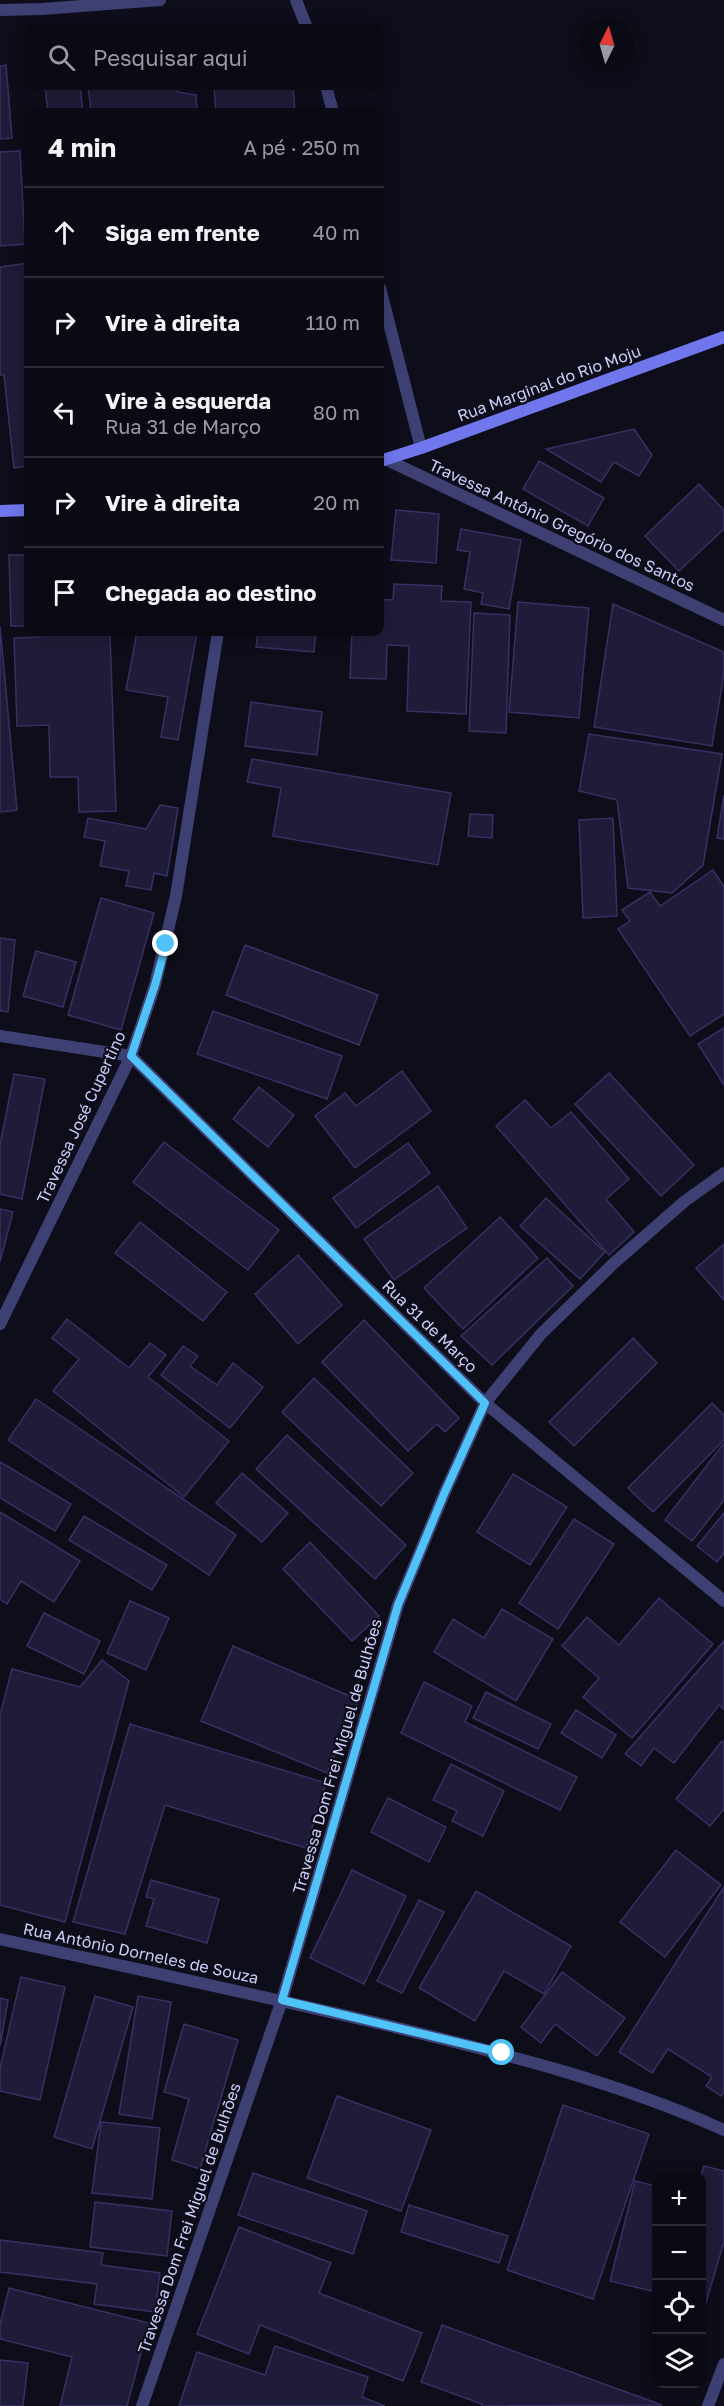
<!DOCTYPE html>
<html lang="pt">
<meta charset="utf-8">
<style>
:root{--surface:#0a0a14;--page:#13131d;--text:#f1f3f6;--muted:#999aa0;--line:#2a2b34}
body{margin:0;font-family:"Golos Text",sans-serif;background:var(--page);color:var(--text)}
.controls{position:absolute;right:18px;bottom:18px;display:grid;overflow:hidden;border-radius:12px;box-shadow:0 3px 15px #0003}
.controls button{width:54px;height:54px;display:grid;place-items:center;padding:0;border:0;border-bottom:2px solid var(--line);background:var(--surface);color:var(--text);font:30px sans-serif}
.compass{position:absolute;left:580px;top:18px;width:54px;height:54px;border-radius:50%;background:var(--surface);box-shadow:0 3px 15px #0003;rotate:5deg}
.stop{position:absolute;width:18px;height:18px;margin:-14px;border:4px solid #4fc3f7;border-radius:50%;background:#fff}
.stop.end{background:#4fc3f7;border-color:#fff;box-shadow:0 2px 6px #0008}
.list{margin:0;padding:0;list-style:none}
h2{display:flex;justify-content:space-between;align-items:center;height:78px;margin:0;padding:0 24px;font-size:26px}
h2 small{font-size:20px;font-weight:400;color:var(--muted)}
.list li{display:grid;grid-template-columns:39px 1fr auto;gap:18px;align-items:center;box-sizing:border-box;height:90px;padding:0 24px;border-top:2px solid var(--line)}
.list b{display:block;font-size:22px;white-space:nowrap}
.list p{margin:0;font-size:20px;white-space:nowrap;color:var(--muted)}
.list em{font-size:20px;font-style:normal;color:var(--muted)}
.icon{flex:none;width:33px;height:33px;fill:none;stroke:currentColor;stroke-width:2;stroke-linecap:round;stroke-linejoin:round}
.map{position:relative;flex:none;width:724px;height:2406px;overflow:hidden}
.search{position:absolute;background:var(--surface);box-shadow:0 3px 15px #0003;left:24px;top:24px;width:360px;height:66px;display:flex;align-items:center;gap:15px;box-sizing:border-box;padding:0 21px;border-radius:12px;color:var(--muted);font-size:22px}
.panel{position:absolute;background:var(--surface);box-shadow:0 3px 15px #0003;left:24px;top:108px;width:360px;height:528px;border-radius:12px}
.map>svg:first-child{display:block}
</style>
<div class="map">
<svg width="724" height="2406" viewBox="0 0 724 2406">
<rect width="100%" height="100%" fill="#0e0d1a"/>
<!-- building -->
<g fill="#1f1c39" stroke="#363162" stroke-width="1.5">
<path d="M6,65L12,138L0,139V66Z"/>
<path d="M45,86H80L83,112H48Z"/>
<path d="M88,86H177L178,92L196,95L197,112H91Z"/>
<path d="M214,86H293L295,112H216Z"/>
<path d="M20,151L25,244L0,246V152Z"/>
<path d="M28,263V466L14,468L4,375H0V267Z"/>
<path d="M634,429L652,455L639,476L614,462L601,482L546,449Z"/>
<path d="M539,461L604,498L588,526L523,489Z"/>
<path d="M699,484L724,510V529L679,571L645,536Z"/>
<path d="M396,510L439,514L436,563L391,560Z"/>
<path d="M461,529L521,540L509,609L481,604L483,593L464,589L470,552L457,550Z"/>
<path d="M9,555H28V626H11Z"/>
<path d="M394,584L442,586L441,601L471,602L466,714L407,711L409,646L387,645L386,679L350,678L352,632H380V599L393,600Z"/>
<path d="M518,602L589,608L579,718L509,712Z"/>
<path d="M613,604L724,652V673L712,746L594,727Z"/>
<path d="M474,613L510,615L506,733L469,731Z"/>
<path d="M0,626L17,810L0,812Z"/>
<path d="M40,632H110L116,811L79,812L78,777H50L49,725L17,726L14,638L40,637Z"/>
<path d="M137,632H197L178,740L161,737L168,697L126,690Z"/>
<path d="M258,632H316L314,652L256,647Z"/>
<path d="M251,702L322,712L317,755L245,746Z"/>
<path d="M589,734L722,754L703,865L672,893L628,888L617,800L579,791Z"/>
<path d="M252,759L451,793L438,865L273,836L281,788L247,782Z"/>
<path d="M724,795V839L717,838Z"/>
<path d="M160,805L178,808L167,876L154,873L151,890L126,886L129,871L100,866L105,841L84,837L88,818L146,829Z"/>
<path d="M470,814L493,815L492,838L468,836Z"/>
<path d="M613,818L617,916L583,918L579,820Z"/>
<path d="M713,870L724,887V1014L690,1036L618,929L630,921L622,910L650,892L660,906Z"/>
<path d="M101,898L154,913L121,1030L68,1015Z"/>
<path d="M0,938L15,940L8,1012L0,1011Z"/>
<path d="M245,945L378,995L359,1045L226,995Z"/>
<path d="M36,951L76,962L63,1007L23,996Z"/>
<path d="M213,1011L342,1056L327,1099L197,1054Z"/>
<path d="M724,1028V1085L698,1044Z"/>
<path d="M402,1071L431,1111L355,1168L315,1116L345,1093L356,1106Z"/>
<path d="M609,1073L694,1165L661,1196L575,1104Z"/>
<path d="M14,1074L45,1079L22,1199L0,1194V1145Z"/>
<path d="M259,1087L294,1115L268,1147L233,1119Z"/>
<path d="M525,1100L551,1128L571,1112L629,1179L606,1199L634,1232L609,1255L496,1126Z"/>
<path d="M164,1142L279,1230L248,1270L133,1182Z"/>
<path d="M408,1143L430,1173L356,1228L333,1198Z"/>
<path d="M438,1186L467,1228L394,1280L364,1239Z"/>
<path d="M546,1198L605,1252L580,1279L520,1226Z"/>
<path d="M0,1209L13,1212L0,1262Z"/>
<path d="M500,1217L538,1258L463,1329L424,1288Z"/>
<path d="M140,1222L227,1292L203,1321L115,1253Z"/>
<path d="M724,1244V1300L696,1268Z"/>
<path d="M298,1255L342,1305L298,1344L255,1294Z"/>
<path d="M547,1258L573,1286L492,1365L461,1336Z"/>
<path d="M67,1319L129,1368L150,1343L166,1355L148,1377L229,1441L184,1497L53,1391L79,1359L52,1338Z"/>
<path d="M364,1320L459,1418L445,1432L437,1424L408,1451L322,1362Z"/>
<path d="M633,1338L657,1363L574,1446L549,1422Z"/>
<path d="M183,1346L198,1356L190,1366L217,1385L233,1363L263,1387L230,1428L161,1375Z"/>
<path d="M314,1378L413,1473L381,1506L282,1412Z"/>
<path d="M36,1399L236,1535L209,1575L8,1440Z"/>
<path d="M712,1403L724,1415V1440L653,1512L628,1488Z"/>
<path d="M287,1435L406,1545L375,1579L256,1469Z"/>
<path d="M724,1443V1500L692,1541L665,1520Z"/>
<path d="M0,1462L71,1504L55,1531L0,1498Z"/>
<path d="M242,1473L288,1513L262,1542L216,1503Z"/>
<path d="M513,1474L567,1507L530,1565L477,1532Z"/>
<path d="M0,1512L80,1561L54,1602L21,1581L7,1604L0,1599Z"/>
<path d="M724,1513V1553L717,1562L697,1546Z"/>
<path d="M84,1516L167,1565L152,1590L69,1540Z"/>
<path d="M574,1519L614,1544L558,1629L519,1603Z"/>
<path d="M310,1542L379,1616L352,1641L283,1569Z"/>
<path d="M659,1598L713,1644L632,1738L583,1697L599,1678L562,1646L587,1617L619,1645Z"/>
<path d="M130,1601L169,1618L146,1670L107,1653Z"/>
<path d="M502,1609L553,1639L516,1701L434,1652L453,1619L484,1638Z"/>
<path d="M44,1613L100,1641L84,1674L27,1646Z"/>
<path d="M724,1641V1709L719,1705L674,1763L654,1748L641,1766L625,1754Z"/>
<path d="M233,1646L359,1700L327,1773L201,1721Z"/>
<path d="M102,1660L129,1681L65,1922L0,1905V1715L12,1669L80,1687Z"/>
<path d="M424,1682L472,1706L465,1722L577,1777L560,1810L401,1733Z"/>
<path d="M486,1692L551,1724L538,1749L473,1718Z"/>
<path d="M576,1710L616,1735L602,1758L561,1733Z"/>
<path d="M130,1724L326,1783L306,1848L165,1805L125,1934L73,1922Z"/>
<path d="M722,1741L724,1743V1809L710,1826L676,1799Z"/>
<path d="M451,1764L504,1791L483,1836L452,1821L457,1811L433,1800Z"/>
<path d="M388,1798L446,1827L429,1862L371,1832Z"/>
<path d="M676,1850L721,1885L665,1957L620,1922Z"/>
<path d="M352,1870L406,1896L364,1984L310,1958Z"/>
<path d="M151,1880L219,1899L207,1943L146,1926L154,1899L146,1897Z"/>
<path d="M724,1887V2092L721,2096L706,2086L712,2077L668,2049L652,2073L619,2052Z"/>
<path d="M476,1891L571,1946L544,1994L504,1971L475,2021L419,1988Z"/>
<path d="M419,1900L444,1912L402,1993L377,1981Z"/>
<path d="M562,1972L625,2018L597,2056L555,2024L541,2043L521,2027Z"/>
<path d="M21,1977L65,1987L40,2100L0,2091V2068Z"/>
<path d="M95,1996L133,2007L92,2149L54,2137Z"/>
<path d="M138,1996L171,2002L152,2119L119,2114Z"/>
<path d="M0,1998L8,2000L0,2046Z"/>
<path d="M184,2024L238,2040L200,2169L172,2160L189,2099L164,2092Z"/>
<path d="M337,2096L431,2130L401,2211L307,2178Z"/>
<path d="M563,2105L649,2134L593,2299L507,2270Z"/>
<path d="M101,2122L160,2128L152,2199L92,2193Z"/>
<path d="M704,2166L724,2171V2242L704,2309L702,2308L701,2176Z"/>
<path d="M253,2173L367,2211L353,2254L238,2215Z"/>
<path d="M635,2181L656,2186V2292L610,2281Z"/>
<path d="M95,2202L172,2211L167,2256L90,2247Z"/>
<path d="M409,2205L508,2236L499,2263L401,2232Z"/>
<path d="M239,2227L331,2263L319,2293L422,2333L403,2381L260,2325L249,2354L197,2334Z"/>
<path d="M0,2240L103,2253L101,2265L160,2273L155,2312L94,2304L97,2284L0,2272Z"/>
<path d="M9,2288L149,2323L127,2406H60L72,2357L0,2339V2325Z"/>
<path d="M442,2325L662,2405L482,2406V2404L421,2382Z"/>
<path d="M275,2346L368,2377L362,2397L385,2406H179L197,2352L265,2375Z"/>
<path d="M0,2360L28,2363L23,2406H0Z"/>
</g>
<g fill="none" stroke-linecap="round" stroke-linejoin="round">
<!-- minor -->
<g stroke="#3e4074" stroke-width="12">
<path d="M296,0L307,28"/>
<path d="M0,10L42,9L160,0"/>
<path d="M326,86L333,112"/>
<path d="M380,288L421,448"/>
<path d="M385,459L724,620"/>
<path d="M0,1036L131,1056L485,1403L724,1601"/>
<path d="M0,1324L131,1056L155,985L176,896L218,632"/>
<path d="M0,1939C129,1967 258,1995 386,2025C501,2053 616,2081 724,2130"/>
<path d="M142,2406L282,2000L398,1605L444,1494L485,1403L541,1334L614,1263L685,1201L724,1173"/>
<path d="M708,2406L724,2364"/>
</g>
<!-- secondary -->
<g stroke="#7077ed" stroke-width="12">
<path d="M380,461L421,448L724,337"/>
<path d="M0,511L28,510"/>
</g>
</g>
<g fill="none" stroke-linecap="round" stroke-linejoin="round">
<!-- route -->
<path stroke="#4fc3f7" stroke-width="8" d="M166,944L155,985L131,1056L485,1403L444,1494L398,1605L282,2000L502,2053"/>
</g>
<g text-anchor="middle" stroke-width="4.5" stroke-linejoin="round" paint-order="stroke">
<!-- street labels -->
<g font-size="16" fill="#cfcdf9" stroke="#0e0d1a">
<text transform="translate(549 383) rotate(-20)" y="6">Rua Marginal do Rio Moju</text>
<text transform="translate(562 525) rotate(25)" y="6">Travessa Antônio Gregório dos Santos</text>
<text transform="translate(81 1117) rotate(-65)" y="6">Travessa José Cupertino</text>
<text transform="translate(430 1326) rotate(44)" y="6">Rua 31 de Março</text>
<text transform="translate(337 1756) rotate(-74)" y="6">Travessa Dom Frei Miguel de Bulhões</text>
<text transform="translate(141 1953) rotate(12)" y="6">Rua Antônio Dorneles de Souza</text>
<text transform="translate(189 2218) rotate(-71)" y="6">Travessa Dom Frei Miguel de Bulhões</text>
</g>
</g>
</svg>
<div class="controls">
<button>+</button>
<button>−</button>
<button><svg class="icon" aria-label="locate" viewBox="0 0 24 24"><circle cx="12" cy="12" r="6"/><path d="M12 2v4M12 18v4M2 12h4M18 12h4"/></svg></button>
<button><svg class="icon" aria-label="layers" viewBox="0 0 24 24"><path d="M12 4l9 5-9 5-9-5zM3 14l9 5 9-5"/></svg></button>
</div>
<svg class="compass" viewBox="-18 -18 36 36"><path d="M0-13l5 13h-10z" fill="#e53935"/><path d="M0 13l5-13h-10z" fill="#999aa0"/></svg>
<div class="stop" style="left:502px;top:2053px"></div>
<div class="stop end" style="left:166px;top:944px"></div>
<div class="search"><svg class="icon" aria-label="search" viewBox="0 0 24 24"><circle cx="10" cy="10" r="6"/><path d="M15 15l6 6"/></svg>Pesquisar aqui</div>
<section class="panel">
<h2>4 min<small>A pé · 250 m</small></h2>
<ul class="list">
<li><svg class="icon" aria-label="ahead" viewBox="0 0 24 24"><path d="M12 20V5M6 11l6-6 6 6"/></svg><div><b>Siga em frente</b></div><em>40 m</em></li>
<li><svg class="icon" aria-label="right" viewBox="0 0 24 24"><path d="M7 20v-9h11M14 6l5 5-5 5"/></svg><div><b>Vire à direita</b></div><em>110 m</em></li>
<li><svg class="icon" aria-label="left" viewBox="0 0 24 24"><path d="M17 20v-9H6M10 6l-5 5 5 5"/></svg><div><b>Vire à esquerda</b><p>Rua 31 de Março</p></div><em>80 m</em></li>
<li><svg class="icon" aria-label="right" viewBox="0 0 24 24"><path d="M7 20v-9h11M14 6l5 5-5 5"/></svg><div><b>Vire à direita</b></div><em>20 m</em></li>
<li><svg class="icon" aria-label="arrive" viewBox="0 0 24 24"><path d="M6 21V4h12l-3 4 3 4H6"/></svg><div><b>Chegada ao destino</b></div></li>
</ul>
</section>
</div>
